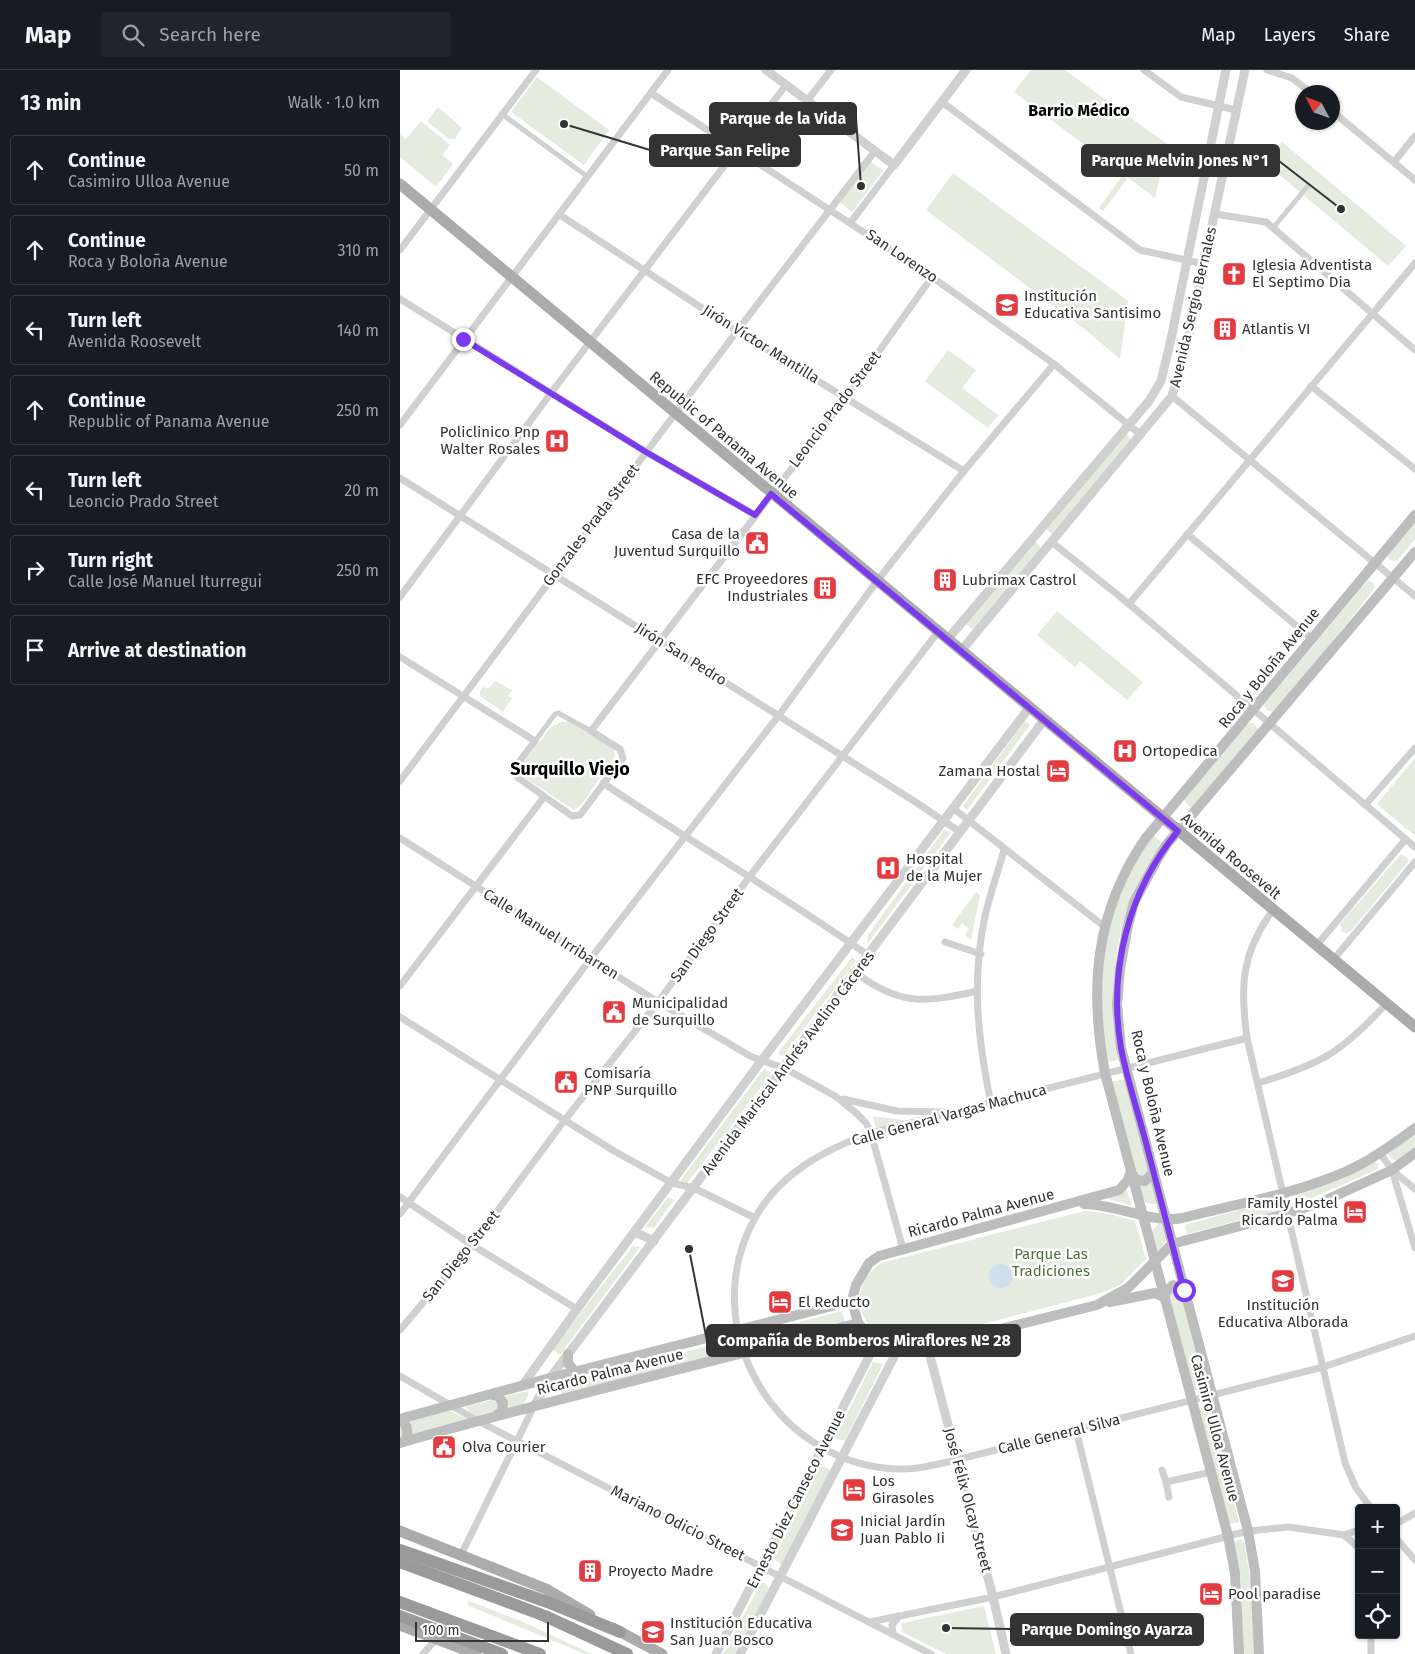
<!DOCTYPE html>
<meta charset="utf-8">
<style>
:root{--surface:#171b24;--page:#20242c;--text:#f1f3f6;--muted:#9ea1a6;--line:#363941}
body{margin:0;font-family:"Fira Sans",sans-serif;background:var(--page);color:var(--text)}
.controls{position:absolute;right:15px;bottom:15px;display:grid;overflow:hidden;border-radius:5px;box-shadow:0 1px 4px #0004}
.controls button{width:45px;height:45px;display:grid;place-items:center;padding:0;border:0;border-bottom:1px solid var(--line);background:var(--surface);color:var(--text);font:25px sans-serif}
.compass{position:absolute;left:895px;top:15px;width:45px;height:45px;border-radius:50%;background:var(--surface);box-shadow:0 1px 4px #0004;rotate:311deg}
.scale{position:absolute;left:15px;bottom:12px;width:134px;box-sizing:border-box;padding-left:5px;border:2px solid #333;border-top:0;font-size:14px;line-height:18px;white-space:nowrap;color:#333;-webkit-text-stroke:4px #fff;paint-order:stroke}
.stop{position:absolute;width:15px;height:15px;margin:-11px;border:4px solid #7c3aed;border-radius:50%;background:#fff}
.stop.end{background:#7c3aed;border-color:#fff;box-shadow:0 1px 5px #0008}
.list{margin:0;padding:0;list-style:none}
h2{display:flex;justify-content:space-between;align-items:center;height:65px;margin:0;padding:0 20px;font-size:21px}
h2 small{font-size:16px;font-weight:400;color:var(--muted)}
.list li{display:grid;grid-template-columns:32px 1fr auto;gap:15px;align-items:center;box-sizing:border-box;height:70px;margin:0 10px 10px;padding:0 10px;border:1px solid var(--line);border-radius:5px}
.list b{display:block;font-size:19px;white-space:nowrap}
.list p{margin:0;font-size:16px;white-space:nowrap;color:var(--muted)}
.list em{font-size:16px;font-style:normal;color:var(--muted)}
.icon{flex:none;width:28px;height:28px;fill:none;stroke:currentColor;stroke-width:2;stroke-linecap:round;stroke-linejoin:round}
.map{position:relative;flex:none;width:1015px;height:1584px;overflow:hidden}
header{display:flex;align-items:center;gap:30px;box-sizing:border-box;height:70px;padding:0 25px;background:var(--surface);border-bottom:1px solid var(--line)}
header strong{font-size:24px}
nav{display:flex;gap:28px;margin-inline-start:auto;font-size:18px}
.search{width:350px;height:45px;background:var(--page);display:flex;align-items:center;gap:12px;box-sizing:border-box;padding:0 18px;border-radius:5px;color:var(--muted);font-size:19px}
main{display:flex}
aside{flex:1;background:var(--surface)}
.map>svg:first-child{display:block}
</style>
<header>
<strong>Map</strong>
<div class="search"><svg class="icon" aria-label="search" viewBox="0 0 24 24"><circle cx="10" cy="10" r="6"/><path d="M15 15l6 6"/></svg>Search here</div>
<nav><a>Map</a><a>Layers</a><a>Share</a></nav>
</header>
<main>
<aside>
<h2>13 min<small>Walk · 1.0 km</small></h2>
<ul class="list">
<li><svg class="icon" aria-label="ahead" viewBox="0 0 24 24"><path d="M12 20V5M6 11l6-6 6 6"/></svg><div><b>Continue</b><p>Casimiro Ulloa Avenue</p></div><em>50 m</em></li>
<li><svg class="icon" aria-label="ahead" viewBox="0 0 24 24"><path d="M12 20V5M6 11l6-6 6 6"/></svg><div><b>Continue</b><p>Roca y Boloña Avenue</p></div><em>310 m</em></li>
<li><svg class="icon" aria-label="left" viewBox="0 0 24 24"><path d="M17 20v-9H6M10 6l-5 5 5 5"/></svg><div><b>Turn left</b><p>Avenida Roosevelt</p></div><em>140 m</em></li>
<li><svg class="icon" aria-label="ahead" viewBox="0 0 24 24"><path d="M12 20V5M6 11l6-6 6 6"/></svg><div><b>Continue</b><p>Republic of Panama Avenue</p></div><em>250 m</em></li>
<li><svg class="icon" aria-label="left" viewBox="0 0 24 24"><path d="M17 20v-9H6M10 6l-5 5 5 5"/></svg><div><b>Turn left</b><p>Leoncio Prado Street</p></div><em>20 m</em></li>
<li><svg class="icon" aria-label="right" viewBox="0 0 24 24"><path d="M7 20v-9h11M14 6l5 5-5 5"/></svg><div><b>Turn right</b><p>Calle José Manuel Iturregui</p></div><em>250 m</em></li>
<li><svg class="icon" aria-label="arrive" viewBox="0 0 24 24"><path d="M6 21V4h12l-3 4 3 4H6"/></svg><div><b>Arrive at destination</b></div></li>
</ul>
</aside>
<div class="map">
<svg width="1015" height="1584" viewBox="0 0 1015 1584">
<rect width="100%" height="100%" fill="#fff"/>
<!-- green -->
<g fill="#e5ebdf">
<path d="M631,0H665L767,74L755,128L614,22Z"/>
<path d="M137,7L209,60L184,95L111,42Z"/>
<path d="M38,37L62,58L55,69H49L27,51Z"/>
<path d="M21,51L50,75L42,85L53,94L36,117L0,87V64L6,69Z"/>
<path d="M881,71L1006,176L988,196L876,102Z"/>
<path d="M469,90L483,101L452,142L438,131Z"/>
<path d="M553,103L728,231L720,289L687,261L526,140Z"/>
<path d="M722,106L727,109L703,141L699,138Z"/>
<path d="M548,280L576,300L562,318L598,345L588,358L525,311Z"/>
<path d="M725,363L731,368L652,464L645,458Z"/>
<path d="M1015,450V469L997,491L989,490L987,483Z"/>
<path d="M635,471L641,478L573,560L566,554Z"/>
<path d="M967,511L972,512L975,517L971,523L876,642L868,641L864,636L866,632Z"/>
<path d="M657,541L743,612L727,630L680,591L675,597L637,565Z"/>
<path d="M95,611L112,620L108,626L112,628L103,642L80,626V621L83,617L89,618Z"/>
<path d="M172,651L213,677L215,686L181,735L174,740L124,707L122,695L150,658L161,652Z"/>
<path d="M625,651L630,655L567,740L563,736Z"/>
<path d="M853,653L858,658L857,664L797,737L791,738L784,730L786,726L846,654Z"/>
<path d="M1015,688V766L977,734Z"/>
<path d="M544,760L551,762L467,874L468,865Z"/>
<path d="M753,765L763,774C751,798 734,823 725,849C709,896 715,941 720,989L706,993C704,968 697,927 700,904C706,850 724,810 753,765Z"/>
<path d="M1001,784L1008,788V792L951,861L947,863L942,862L940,854Z"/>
<path d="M576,822L580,825L571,870L565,865L569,859L562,853L558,859L552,855Z"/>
<path d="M452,887L456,891L382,987L378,983Z"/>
<path d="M364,999L371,1003L369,1007L287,1113L280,1111Z"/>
<path d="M726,1009L750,1101L744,1108L736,1105L711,1012Z"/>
<path d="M473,1046L509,1051L476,1058Z"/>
<path d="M1015,1064V1079L998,1091L991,1089L988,1084L990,1082Z"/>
<path d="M973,1091L978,1094V1099L896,1135L894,1125Z"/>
<path d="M752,1110L759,1135L744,1132L738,1113Z"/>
<path d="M726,1117L732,1136L709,1129V1127Z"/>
<path d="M268,1127L274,1130L254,1158L245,1157Z"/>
<path d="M876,1130L879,1140L787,1164L785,1155Z"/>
<path d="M685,1141L710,1144L735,1151L746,1189L720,1215L701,1223L513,1272C480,1276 446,1244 465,1210C469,1203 475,1198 481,1193Z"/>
<path d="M759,1153L764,1156L768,1168L759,1180L757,1179L752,1161Z"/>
<path d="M233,1176L240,1177L160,1285L152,1279Z"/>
<path d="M780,1220L804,1318L793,1321L768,1221Z"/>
<path d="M442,1241L445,1252L354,1276L351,1265Z"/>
<path d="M328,1271L331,1282L162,1324L160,1314Z"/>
<path d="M473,1292L483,1294L445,1371L435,1368Z"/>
<path d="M128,1321V1325L123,1335L106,1341L103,1327Z"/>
<path d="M92,1330L99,1334L97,1341L76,1347L65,1337Z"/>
<path d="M809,1335L839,1452L827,1454L797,1338Z"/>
<path d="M49,1340L68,1350L0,1370V1354Z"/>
<path d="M420,1395L431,1400L382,1495L374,1489Z"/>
<path d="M841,1469L844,1472L853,1523L854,1584H843L841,1509L832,1476L835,1471Z"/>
<path d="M361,1513H365L369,1519L335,1584H323Z"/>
<path d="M69,1531L121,1551L192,1584H185L67,1535Z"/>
<path d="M584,1536L596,1584H546L502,1562V1553Z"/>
</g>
<!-- water -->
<circle fill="#cfe0ed" cx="601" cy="1206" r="12"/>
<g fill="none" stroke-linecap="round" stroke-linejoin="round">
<!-- pedestrian -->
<g stroke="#d0d0d0" stroke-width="5">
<path d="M103,45L188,107"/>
<path d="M873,158L907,117"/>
<path d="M135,671L155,644L158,643L191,661"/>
</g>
<!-- minor -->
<g stroke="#d0d0d0" stroke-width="7">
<path d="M744,0L781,27L836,40"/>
<path d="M867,0L892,8L910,22"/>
<path d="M251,23L532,207L654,294L741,365"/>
<path d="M407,31L431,0"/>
<path d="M542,32L740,180L804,194"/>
<path d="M932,41L1015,110"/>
<path d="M994,92L1015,66"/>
<path d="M815,144L866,152L1015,280"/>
<path d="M160,145L337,261L564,401"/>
<path d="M451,152L494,95"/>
<path d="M0,180L136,0"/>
<path d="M0,229L246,382L355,445"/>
<path d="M911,316L1015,399"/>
<path d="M772,326L1015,526"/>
<path d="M0,355L268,0"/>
<path d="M0,408L514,731L560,762"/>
<path d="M787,464L912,569"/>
<path d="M653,473L729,534L1015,777"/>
<path d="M0,527L151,323L386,15"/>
<path d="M729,534L1015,193"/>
<path d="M0,587L135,671L116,696L117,707L172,746L180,745L223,688L220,679L191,661L447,326L532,207"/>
<path d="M0,711L337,261L475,81"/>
<path d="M203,713C291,772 382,825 468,885"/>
<path d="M966,734L1015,678"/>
<path d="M554,739L705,857"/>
<path d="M0,768L258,932L352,987L384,998L435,1026L455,1042L466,1053L471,1063L503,1179"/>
<path d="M873,840C841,883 840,917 847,968L945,1393L956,1418L971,1438"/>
<path d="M545,872L581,884"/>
<path d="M916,876L1005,770"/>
<path d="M933,890L1015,792"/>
<path d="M455,902C499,936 525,933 577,921"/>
<path d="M0,916L144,727"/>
<path d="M0,947L214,1081L272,1113L294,1118L355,1148"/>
<path d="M847,968L471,1063C424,1080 380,1103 355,1148C294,1257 376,1397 500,1399C518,1400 538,1394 556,1390L923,1297L1015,1266"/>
<path d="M858,1013C921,994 941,983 986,934"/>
<path d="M443,1029L497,1041L543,1042"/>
<path d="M591,1034C578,969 571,912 585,846C590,824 598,802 604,780"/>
<path d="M980,1083L992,1100L1015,1119"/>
<path d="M992,1100L1015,1178"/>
<path d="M0,1127L72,1175L177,1239"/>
<path d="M0,1144L191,888L379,645L477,511L564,401L654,294"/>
<path d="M0,1260L72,1175L164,1051L258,932L350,806L538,562"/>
<path d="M0,1306L78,1351L531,1584"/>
<path d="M676,1360L731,1584"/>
<path d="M762,1400L766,1412"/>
<path d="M769,1427L766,1412L811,1402"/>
<path d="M996,1454L1015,1443"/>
<path d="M944,1465L959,1478"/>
<path d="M996,1468L1015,1490"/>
<path d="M61,1485L134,1336"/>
<path d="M470,1552L593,1527L848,1461L889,1457L944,1465L959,1460"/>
<path d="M493,1564L492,1555L499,1546"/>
<path d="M971,1565V1584"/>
<path d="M23,1584L37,1568"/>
</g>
<!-- tertiary -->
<g stroke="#d0d0d0" stroke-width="9">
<path d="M366,0L494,95L566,0"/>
<path d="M547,570L749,331L761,311L771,269L826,0"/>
<path d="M561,581L772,326L787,273L845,0"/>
<path d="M235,1162L254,1171"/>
<path d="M528,1278L593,1527L606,1584"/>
<path d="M122,1316L177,1239L362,990L629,638"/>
<path d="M134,1336L150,1308L178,1271L644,650"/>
<path d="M316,1584L476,1273"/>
<path d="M340,1584L497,1281"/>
</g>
<!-- secondary -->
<g stroke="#bdbdbd" stroke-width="10">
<path d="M731,1100L728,1110L719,1120L479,1186L469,1193L456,1215L452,1231L458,1253L476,1273L487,1278L497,1281L515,1280L697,1235L728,1218L772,1174L889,1143L924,1131L992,1100L1015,1083"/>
<path d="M733,1106L736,1110L745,1111L752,1104L753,1100"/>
<path d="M684,1134C716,1134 753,1154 782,1148C837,1134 895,1124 947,1101C972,1090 994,1074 1015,1058"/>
<path d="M764,1224L773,1215L784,1220"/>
<path d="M710,1232L755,1223L765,1228"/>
<path d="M168,1284V1293L175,1302"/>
<path d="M93,1325L98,1326L103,1333L102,1341L97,1345"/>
<path d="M0,1349L150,1308L452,1231"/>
<path d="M0,1349C8,1355 9,1363 5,1371"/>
<path d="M0,1373C151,1329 306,1294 458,1253"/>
<path d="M839,1584L835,1503L828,1466L705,1003C689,918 695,842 745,769L1015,445"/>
<path d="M859,1584L855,1501L848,1461L721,978L717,935L720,899L727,860L734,832L757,790L767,774L1015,482"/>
</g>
<!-- primary -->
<g stroke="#ababab" stroke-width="11">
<path d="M0,114L1015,957"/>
<path d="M0,1461L146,1519L190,1545"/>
<path d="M0,1555L76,1584"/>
<path d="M213,1558L262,1584"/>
</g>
<!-- motorway -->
<g stroke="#9a9a9a" stroke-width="12">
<path d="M0,1480L150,1533L220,1562"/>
<path d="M0,1492L145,1546L227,1584"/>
<path d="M0,1532L140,1584"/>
<path d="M0,1546L102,1584"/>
</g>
</g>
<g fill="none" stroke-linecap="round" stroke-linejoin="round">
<!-- route -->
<path stroke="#7c3aed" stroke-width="6" d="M63,269L246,382L355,445L371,424L778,761C728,821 708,901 721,978C727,1009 737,1039 745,1069C758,1120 771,1170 784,1220"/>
</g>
<!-- icons -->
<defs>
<symbol id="church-square" viewBox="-11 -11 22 22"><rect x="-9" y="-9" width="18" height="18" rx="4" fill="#e33b3f" stroke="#fff"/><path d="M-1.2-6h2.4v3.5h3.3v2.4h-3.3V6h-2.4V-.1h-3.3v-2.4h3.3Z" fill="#fff"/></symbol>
<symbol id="school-square" viewBox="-11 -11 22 22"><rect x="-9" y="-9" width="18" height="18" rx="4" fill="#e33b3f" stroke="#fff"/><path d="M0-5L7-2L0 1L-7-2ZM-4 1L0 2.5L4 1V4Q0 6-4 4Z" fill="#fff"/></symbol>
<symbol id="building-square" viewBox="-11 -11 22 22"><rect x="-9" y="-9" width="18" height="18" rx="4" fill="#e33b3f" stroke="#fff"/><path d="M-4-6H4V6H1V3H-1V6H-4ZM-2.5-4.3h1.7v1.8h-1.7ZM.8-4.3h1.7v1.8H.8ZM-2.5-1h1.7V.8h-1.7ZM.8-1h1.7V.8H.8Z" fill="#fff"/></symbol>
<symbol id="hospital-square" viewBox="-11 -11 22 22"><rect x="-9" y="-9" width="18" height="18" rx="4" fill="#e33b3f" stroke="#fff"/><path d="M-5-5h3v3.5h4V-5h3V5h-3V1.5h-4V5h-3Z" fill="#fff"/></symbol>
<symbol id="civic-square" viewBox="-11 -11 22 22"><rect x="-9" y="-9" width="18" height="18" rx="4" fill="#e33b3f" stroke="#fff"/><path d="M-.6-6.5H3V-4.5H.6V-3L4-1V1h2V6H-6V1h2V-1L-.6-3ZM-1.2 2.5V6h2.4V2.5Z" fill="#fff"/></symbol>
<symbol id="hotel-square" viewBox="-11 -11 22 22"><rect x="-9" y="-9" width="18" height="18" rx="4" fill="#e33b3f" stroke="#fff"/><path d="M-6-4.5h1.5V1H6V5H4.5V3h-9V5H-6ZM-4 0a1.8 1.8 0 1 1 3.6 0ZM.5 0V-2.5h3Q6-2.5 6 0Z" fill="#fff"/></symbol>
</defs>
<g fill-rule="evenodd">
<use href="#church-square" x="820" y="190" width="28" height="28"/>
<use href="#school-square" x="593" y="221" width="28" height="28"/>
<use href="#building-square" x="811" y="245" width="28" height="28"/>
<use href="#hospital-square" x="143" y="357" width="28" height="28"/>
<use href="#civic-square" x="343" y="459" width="28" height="28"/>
<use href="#building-square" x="531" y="496" width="28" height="28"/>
<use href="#building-square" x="411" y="504" width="28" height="28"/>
<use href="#hospital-square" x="711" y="667" width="28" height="28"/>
<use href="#hotel-square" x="644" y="687" width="28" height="28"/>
<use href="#hospital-square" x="474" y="784" width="28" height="28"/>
<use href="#civic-square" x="200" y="928" width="28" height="28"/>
<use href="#civic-square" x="152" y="998" width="28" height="28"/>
<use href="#hotel-square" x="941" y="1128" width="28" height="28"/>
<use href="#school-square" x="869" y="1197" width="28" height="28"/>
<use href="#hotel-square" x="366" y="1218" width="28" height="28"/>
<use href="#civic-square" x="30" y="1363" width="28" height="28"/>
<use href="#hotel-square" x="440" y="1406" width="28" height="28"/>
<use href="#school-square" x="428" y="1446" width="28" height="28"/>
<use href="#building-square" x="176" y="1487" width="28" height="28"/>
<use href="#hotel-square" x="797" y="1510" width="28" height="28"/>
<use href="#school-square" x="239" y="1548" width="28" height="28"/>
</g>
<g text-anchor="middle" stroke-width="5" stroke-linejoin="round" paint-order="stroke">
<!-- street labels -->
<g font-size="15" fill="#333" stroke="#fff">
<text transform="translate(502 186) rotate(34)" y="5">San Lorenzo</text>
<text transform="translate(793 237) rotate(-77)" y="5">Avenida Sergio Bernales</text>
<text transform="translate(361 274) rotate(32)" y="5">Jirón Víctor Mantilla</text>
<text transform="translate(435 339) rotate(-53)" y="5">Leoncio Prado Street</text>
<text transform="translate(324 365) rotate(40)" y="5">Republic of Panama Avenue</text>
<text transform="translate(191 455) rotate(-53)" y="5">Gonzales Prada Street</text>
<text transform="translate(281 584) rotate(32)" y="5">Jirón San Pedro</text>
<text transform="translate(869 598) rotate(-51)" y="5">Roca y Boloña Avenue</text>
<text transform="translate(831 786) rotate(40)" y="5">Avenida Roosevelt</text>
<text transform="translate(151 864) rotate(32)" y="5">Calle Manuel Irribarren</text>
<text transform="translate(307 865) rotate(-54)" y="5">San Diego Street</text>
<text transform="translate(388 993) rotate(-53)" y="5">Avenida Mariscal Andrés Avelino Cáceres</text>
<text transform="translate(753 1033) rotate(77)" y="5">Roca y Boloña Avenue</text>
<text transform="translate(549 1045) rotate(-15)" y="5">Calle General Vargas Machuca</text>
<text transform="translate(581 1143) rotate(-15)" y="5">Ricardo Palma Avenue</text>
<text transform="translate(61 1186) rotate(-51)" y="5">San Diego Street</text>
<text transform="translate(210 1302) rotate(-14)" y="5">Ricardo Palma Avenue</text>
<text transform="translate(815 1358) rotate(75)" y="5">Casimiro Ulloa Avenue</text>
<text transform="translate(659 1364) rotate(-14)" y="5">Calle General Silva</text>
<text transform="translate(396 1429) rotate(-63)" y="5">Ernesto Diez Canseco Avenue</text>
<text transform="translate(568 1430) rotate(75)" y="5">José Félix Olcay Street</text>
<text transform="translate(278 1453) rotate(27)" y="5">Mariano Odicio Street</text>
</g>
<!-- poi labels -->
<g font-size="15" fill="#333" stroke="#fff" text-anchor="start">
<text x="852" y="200">Iglesia Adventista<tspan x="852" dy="17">El Septimo Dia</tspan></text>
<text x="624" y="231">Institución<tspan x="624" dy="17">Educativa Santisimo</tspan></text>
<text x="842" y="264">Atlantis VI</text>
<text x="140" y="367" text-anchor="end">Policlinico Pnp<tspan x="140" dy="17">Walter Rosales</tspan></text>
<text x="340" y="469" text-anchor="end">Casa de la<tspan x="340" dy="17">Juventud Surquillo</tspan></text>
<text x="408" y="514" text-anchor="end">EFC Proyeedores<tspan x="408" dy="17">Industriales</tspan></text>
<text x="562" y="515">Lubrimax Castrol</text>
<text x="742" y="686">Ortopedica</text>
<text x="640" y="706" text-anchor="end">Zamana Hostal</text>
<text x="506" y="794">Hospital<tspan x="506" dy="17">de la Mujer</tspan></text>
<text x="232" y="938">Municipalidad<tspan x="232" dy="17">de Surquillo</tspan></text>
<text x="184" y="1008">Comisaría<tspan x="184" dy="17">PNP Surquillo</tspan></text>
<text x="938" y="1138" text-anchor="end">Family Hostel<tspan x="938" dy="17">Ricardo Palma</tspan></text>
<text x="398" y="1237">El Reducto</text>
<text x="883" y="1240" text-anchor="middle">Institución<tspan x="883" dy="17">Educativa Alborada</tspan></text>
<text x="62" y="1382">Olva Courier</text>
<text x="472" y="1416">Los<tspan x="472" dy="17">Girasoles</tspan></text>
<text x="460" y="1456">Inicial Jardín<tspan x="460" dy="17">Juan Pablo Ii</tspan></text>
<text x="208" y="1506">Proyecto Madre</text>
<text x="828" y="1529">Pool paradise</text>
<text x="270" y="1558">Institución Educativa<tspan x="270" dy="17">San Juan Bosco</tspan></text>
</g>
<!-- park labels -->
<g font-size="15" fill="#536f3f" stroke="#fff">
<text x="651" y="1189">Parque Las<tspan x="651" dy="17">Tradiciones</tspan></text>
</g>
<!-- neighbourhood labels -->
<g font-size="16" font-weight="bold" fill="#000" stroke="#fff">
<text x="679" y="46">Barrio Médico</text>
</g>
<!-- quarter labels -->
<g font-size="18" font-weight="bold" fill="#000" stroke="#fff">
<text x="170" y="705">Surquillo Viejo</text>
</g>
</g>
<!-- callouts -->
<path fill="none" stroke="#333" stroke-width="2" d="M461 116L456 48M164 54L250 80M941 139L879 91M289 1179L307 1271M546 1558L611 1559"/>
<g fill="#333" stroke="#fff" stroke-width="2">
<circle cx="461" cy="116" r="5"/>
<circle cx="164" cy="54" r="5"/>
<circle cx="941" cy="139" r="5"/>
<circle cx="289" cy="1179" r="5"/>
<circle cx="546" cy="1558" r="5"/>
</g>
<g fill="#333" stroke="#333" stroke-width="2">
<rect x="310" y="33" width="146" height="31" rx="5"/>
<rect x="250" y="65" width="150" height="31" rx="5"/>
<rect x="682" y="75" width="197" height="31" rx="5"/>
<rect x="307" y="1255" width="313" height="31" rx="5"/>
<rect x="611" y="1544" width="192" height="31" rx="5"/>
</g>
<g font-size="16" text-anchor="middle" font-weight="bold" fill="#fff">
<text x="383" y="54">Parque de la Vida</text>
<text x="325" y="86">Parque San Felipe</text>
<text x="780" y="96">Parque Melvin Jones N°1</text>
<text x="464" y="1276">Compañía de Bomberos Miraflores Nº 28</text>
<text x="707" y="1565">Parque Domingo Ayarza</text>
</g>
</svg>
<div class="controls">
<button>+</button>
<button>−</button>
<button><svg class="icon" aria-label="locate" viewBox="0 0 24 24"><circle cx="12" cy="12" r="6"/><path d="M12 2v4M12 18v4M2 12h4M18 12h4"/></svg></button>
</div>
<svg class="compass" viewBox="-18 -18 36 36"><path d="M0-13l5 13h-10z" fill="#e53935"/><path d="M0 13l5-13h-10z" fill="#9ea1a6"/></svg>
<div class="scale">100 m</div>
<div class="stop" style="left:784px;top:1220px"></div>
<div class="stop end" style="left:63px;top:269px"></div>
</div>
</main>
